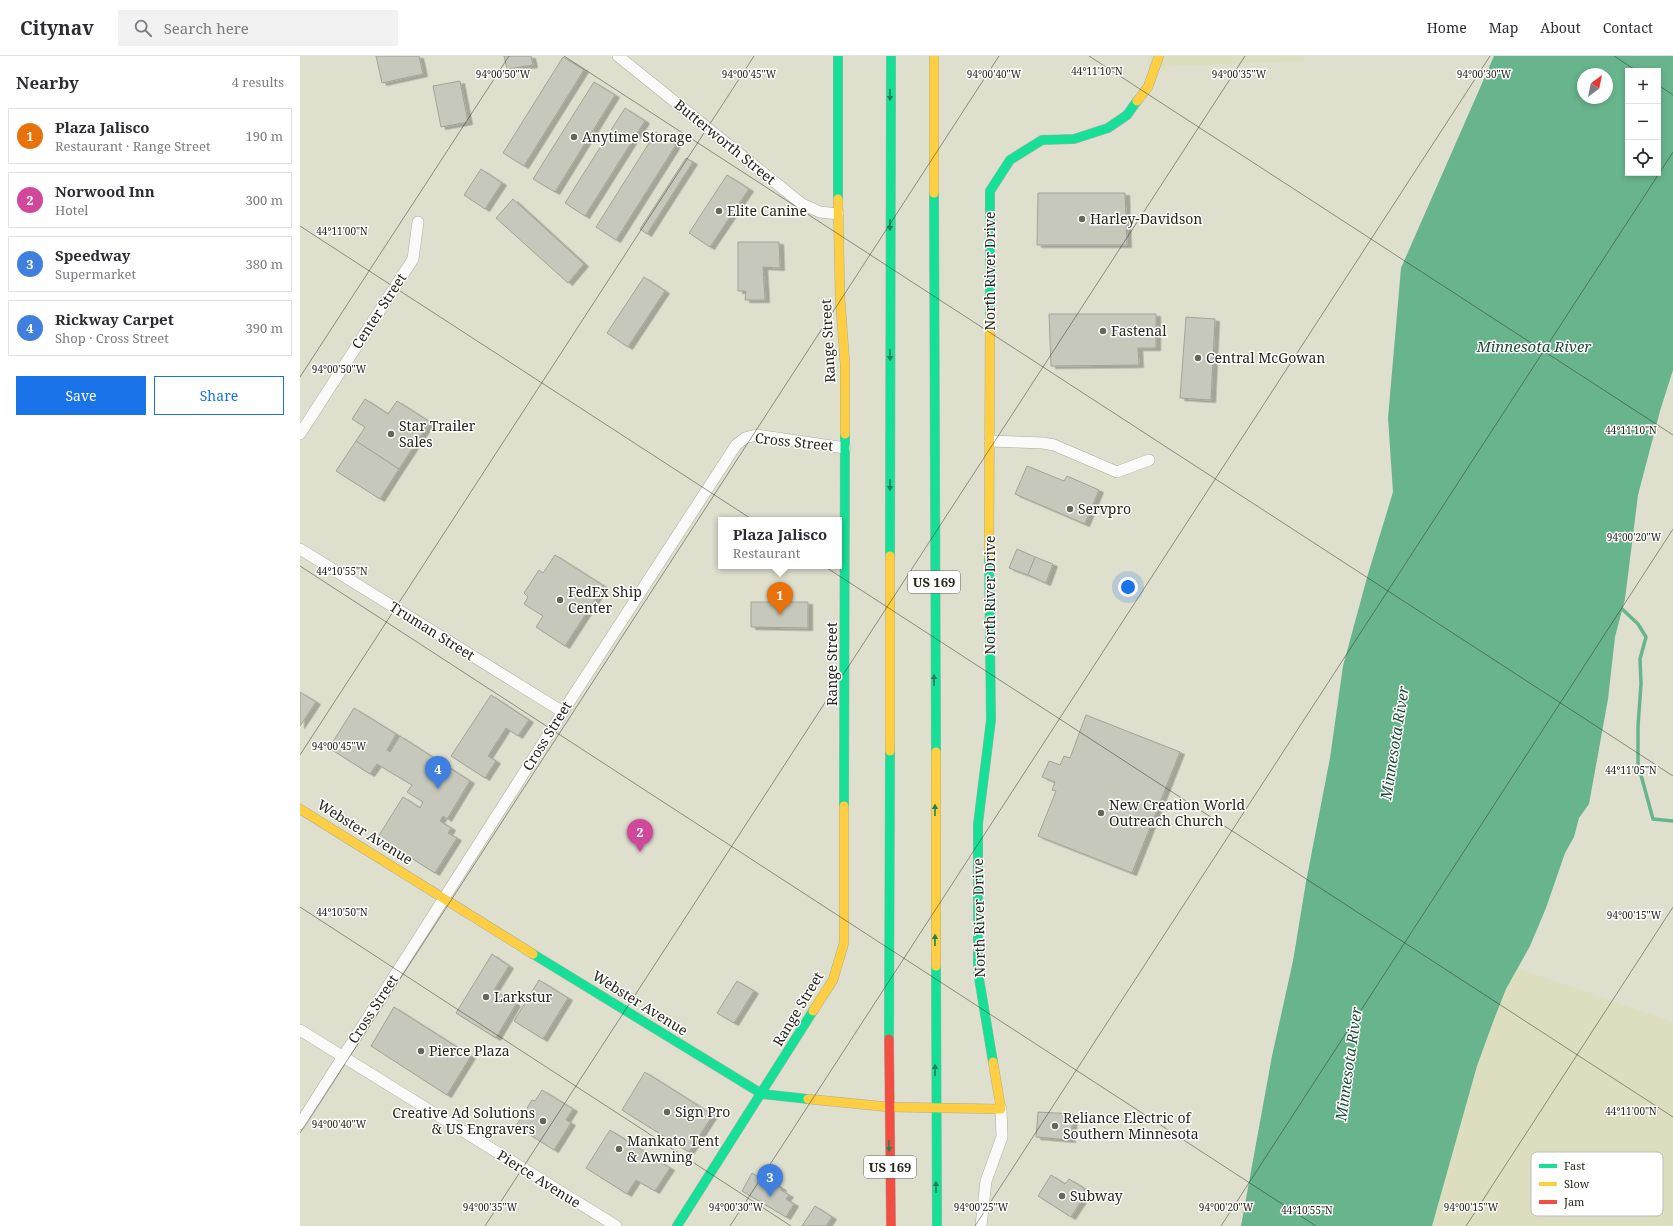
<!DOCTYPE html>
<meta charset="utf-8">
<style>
:root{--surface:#fff;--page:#f2f2f3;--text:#2b2b33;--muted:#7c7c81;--line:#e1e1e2;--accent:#1a73e8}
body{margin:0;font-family:"Noto Serif",serif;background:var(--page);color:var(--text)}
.controls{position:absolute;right:12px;top:12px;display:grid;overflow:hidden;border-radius:0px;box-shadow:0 2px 6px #0003}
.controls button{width:36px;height:36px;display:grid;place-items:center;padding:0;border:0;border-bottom:1px solid var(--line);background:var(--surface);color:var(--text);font:20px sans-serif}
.compass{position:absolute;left:1277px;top:12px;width:36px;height:36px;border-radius:50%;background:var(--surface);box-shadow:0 2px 6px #0003;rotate:33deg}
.you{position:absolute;left:828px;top:531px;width:14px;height:14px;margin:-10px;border:3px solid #fff;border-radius:50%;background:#1a73e8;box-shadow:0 0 0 6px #1a73e833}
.badge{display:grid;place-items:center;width:26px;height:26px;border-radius:50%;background:var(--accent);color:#fff;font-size:13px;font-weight:700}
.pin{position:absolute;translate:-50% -33px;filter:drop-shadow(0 1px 2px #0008)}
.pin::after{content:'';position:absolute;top:21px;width:14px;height:12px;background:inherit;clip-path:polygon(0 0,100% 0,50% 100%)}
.popup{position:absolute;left:418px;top:461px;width:124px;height:52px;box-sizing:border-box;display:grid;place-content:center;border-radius:0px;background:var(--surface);filter:drop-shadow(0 1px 3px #0005);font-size:13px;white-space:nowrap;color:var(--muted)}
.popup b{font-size:15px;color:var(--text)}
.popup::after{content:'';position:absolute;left:50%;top:100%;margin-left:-8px;border:8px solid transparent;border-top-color:var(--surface)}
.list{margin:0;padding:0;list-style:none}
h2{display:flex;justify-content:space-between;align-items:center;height:52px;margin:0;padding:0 16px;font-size:17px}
h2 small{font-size:13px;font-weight:400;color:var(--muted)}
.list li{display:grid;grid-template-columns:26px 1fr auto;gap:12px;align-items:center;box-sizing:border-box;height:56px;margin:0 8px 8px;padding:0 8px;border:1px solid var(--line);border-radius:0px}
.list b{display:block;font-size:15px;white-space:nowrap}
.list p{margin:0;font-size:13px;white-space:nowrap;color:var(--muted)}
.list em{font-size:13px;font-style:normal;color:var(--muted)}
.actions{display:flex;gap:8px;padding:12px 16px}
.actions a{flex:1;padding:9px 0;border:1px solid var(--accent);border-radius:0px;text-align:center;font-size:14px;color:var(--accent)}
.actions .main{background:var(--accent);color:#fff}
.icon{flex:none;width:22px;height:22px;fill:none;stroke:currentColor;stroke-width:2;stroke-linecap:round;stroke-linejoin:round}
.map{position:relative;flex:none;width:1373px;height:1170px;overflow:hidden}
header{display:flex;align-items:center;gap:24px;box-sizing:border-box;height:56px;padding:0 20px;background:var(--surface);border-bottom:1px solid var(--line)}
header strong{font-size:19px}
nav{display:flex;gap:22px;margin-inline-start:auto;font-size:14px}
.search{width:280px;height:36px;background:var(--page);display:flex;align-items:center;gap:10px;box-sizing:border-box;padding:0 14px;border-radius:0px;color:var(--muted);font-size:15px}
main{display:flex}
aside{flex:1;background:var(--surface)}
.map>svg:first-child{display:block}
</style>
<header>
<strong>Citynav</strong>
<div class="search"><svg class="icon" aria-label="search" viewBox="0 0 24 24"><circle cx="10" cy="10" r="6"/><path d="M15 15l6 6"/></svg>Search here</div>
<nav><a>Home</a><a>Map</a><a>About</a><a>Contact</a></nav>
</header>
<main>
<aside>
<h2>Nearby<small>4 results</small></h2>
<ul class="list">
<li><span class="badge" style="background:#e8710a">1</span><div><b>Plaza Jalisco</b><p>Restaurant · Range Street</p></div><em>190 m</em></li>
<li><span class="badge" style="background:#d1479c">2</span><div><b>Norwood Inn</b><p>Hotel</p></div><em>300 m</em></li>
<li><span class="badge" style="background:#3f7fe0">3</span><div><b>Speedway</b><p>Supermarket</p></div><em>380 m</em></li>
<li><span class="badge" style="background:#3f7fe0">4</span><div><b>Rickway Carpet</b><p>Shop · Cross Street</p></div><em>390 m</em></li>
</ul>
<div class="actions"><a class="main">Save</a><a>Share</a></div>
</aside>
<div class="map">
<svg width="1373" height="1170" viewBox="0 0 1373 1170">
<defs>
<filter id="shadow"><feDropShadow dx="4.5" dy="2.5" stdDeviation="0" flood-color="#0004"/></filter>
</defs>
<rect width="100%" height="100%" fill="#dfdfce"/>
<!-- built -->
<g fill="#ddddc0">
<path d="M848,0H1004L1003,5L848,11Z"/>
<path d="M1191,903L1373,966V1170H1072Z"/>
</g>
<!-- water -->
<path fill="#68b58d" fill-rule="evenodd" d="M1194,0H1373V314L1360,355L1338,439L1325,543L1315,581L1308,643L1289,748L1279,762L1274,781L1265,797L1246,852L1230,890L1206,933L1193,966L1177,1010L1132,1170H941L972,1000L993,905L1006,826L1030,702L1043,610L1068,518L1093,436L1088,362L1101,212ZM1328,15H1358V117H1328ZM1283,18H1307V42H1283Z"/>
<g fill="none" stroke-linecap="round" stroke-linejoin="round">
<!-- stream -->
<path stroke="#68b58d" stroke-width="3.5" d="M1319,550L1338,568L1346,581L1340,603L1341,628L1338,670V708L1353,763L1373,765"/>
</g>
<!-- building -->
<g fill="#c5c8bb" stroke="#a1a498" filter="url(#shadow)">
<path d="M76,0H119L123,18L82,27Z"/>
<path d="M204,0H231L233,9L207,13Z"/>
<path d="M263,1L284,14L224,110L203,97Z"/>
<path d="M160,25L168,66L141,71L133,30Z"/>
<path d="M294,26L315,39L255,136L233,123Z"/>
<path d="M325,52L345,65L285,160L265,147Z"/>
<path d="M356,76L376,89L316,184L296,171Z"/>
<path d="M386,102L393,106L347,178L340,173Z"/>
<path d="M181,113L202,127L185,153L164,139Z"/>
<path d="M427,119L449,133L410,191L389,177Z"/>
<path d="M738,137H825L827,189H737Z"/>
<path d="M213,143L284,208L268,227L196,162Z"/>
<path d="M438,186H479L480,212L463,211L465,244H445L446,235H438Z"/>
<path d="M344,221L365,235L328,291L307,277Z"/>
<path d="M749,258H856V292H838L839,309L751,310Z"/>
<path d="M886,261L915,263L911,344L880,342Z"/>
<path d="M65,343L88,358L97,345L130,366L99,413L56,385L65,371L52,363Z"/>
<path d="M56,385L99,413L80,443L36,415Z"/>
<path d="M727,410L764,425L767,420L799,434L785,468L715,438Z"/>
<path d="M717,493L735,501L728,519L709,512Z"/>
<path d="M255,499L304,530L265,590L236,571L243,560L224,548L228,541L224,537L239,514L243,517Z"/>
<path d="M735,501L753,508L746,527L728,519Z"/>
<path d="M451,546H508V572L451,571Z"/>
<path d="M0,636L16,646L0,670Z"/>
<path d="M191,639L229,664L218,680L206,672L188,700L196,705L185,722L151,700Z"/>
<path d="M54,652L96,678L87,694L90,696L100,680L170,725L147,763L143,760L140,765L151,772L148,777L157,782L135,817L78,781L103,741L120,752L123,746L107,736L112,729L77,708L70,718L29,692Z"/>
<path d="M786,659L880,696L832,817L738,780L756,735L752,734L755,726L742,721L749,705L760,709L764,700L770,702Z"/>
<path d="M192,898L209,910L194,934L216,948L196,982L156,957Z"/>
<path d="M239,924L268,942L243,983L214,965Z"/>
<path d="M437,925L454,935L434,967L417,957Z"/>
<path d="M94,951L171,1000L147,1039L71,990Z"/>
<path d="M345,1016L413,1059L389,1096L322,1054Z"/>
<path d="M242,1034L273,1053L266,1064L271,1067L254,1094L216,1070L232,1044L235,1045Z"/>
<path d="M738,1056L773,1058L771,1084L736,1081Z"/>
<path d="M310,1074L370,1112L355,1135L336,1124L327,1138L286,1112Z"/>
<path d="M452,1117L460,1122L461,1120L482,1132L481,1134L489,1139L486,1143L494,1148L486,1161L442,1135Z"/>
<path d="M751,1119L765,1128L769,1123L784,1132V1141L771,1161L738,1140Z"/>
<path d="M515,1150L532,1161L526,1170H502Z"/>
</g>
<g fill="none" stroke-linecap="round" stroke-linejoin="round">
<defs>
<g id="street">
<path d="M318,0L502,148L520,156L538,158"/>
<path d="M0,378L113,203L118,166"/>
<path d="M690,385L743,387L754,389L817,416L849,404"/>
<path d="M0,493L263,656"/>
<path d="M0,974L316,1170"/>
<path d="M0,1068L273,640L436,389L445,382L456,379L545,392"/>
<path d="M681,1170L686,1125L702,1081L701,1053"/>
</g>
<g id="fast">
<path d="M538,0V143"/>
<path d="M634,137L636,696"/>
<path d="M690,262V135L710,104L742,84L774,83L808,72L827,59L837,45"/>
<path d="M590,500L591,0"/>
<path d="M689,501L691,664L678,768V916L693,1006"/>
<path d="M544,750L545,378"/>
<path d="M233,898L462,1038L508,1043"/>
<path d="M636,910L637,1170"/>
<path d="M589,983L590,695"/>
<path d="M377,1170L513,955"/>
</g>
<g id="slow">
<path d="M634,0V137"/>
<path d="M837,45L848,31L859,0"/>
<path d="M538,143L540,241L545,308V378"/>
<path d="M689,501L690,262"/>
<path d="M590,695V500"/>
<path d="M636,696V910"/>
<path d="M0,753L233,898"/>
<path d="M513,955L533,924L544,887V750"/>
<path d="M508,1043L589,1051L701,1053L693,1006"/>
</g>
<path id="jam" d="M589,983L591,1170"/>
</defs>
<!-- street casing -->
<use href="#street" stroke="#adad9f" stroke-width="12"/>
<!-- fast casing -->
<use href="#fast" stroke="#adad9f" stroke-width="10"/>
<!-- slow casing -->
<use href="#slow" stroke="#adad9f" stroke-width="10"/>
<!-- jam casing -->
<use href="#jam" stroke="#adad9f" stroke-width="10"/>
<!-- street -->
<use href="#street" stroke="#fafaf8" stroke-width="11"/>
<!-- fast -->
<use href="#fast" stroke="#16e098" stroke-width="9"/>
<!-- slow -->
<use href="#slow" stroke="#ffcf43" stroke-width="9"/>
<!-- jam -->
<use href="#jam" stroke="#f24e42" stroke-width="9"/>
</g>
<!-- one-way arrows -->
<defs><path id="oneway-solid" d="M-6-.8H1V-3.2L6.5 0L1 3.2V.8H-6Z"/></defs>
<g fill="#1e8359">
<use href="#oneway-solid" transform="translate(590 39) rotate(90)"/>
<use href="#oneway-solid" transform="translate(590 169) rotate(90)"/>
<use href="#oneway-solid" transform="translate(590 299) rotate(90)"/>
<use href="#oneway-solid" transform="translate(590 429) rotate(90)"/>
<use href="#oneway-solid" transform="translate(634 624) rotate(-90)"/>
<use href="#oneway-solid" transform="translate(635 754) rotate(-90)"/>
<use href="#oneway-solid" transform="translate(635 884) rotate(-90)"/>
<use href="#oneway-solid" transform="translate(635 1014) rotate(-90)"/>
<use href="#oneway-solid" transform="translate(589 1090) rotate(89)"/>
<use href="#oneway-solid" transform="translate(636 1131) rotate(-91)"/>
</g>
<!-- ticks -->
<path fill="none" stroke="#26261a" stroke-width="1" stroke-opacity="0.45" d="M264,0L1373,720M789,0L1373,379M1314,0L1337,15M1358,29L1373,39M0,170L1373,1061M0,321L209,0M0,510L1016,1170M0,699L454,0M0,851L491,1170M0,1077L699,0M185,1170L945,0M430,1170L1190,0M675,1170L1373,96M921,1170L1373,473M1166,1170L1373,851"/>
<!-- markers -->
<g fill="#676759" stroke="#fff" stroke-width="1.5">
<circle cx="274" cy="81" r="4"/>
<circle cx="419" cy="155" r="4"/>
<circle cx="782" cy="163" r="4"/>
<circle cx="803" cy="275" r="4"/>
<circle cx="898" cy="302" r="4"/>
<circle cx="91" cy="378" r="4"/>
<circle cx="770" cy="453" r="4"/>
<circle cx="260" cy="544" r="4"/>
<circle cx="801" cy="757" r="4"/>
<circle cx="186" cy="941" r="4"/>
<circle cx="121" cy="995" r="4"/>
<circle cx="367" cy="1056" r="4"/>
<circle cx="243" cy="1065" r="4"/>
<circle cx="755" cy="1070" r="4"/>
<circle cx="319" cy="1093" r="4"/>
<circle cx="762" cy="1140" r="4"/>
</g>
<g text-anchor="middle" stroke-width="3" stroke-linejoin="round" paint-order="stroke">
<!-- shield labels -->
<g fill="#fff" stroke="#67675f" stroke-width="1">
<rect x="608" y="515" width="52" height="22" rx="3"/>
<rect x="564" y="1100" width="52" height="22" rx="3"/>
</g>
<g font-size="13" font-weight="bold" fill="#26261a">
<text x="634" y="531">US 169</text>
<text x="590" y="1116">US 169</text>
</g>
<!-- poi labels -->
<g font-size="14" fill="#26261a" stroke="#fff" text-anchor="start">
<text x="282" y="86">Anytime Storage</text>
<text x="427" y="160">Elite Canine</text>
<text x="790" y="168">Harley-Davidson</text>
<text x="811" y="280">Fastenal</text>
<text x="906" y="307">Central McGowan</text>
<text x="99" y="375">Star Trailer<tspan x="99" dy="16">Sales</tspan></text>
<text x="778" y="458">Servpro</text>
<text x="268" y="541">FedEx Ship<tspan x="268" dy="16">Center</tspan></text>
<text x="809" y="754">New Creation World<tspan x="809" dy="16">Outreach Church</tspan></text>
<text x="194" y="946">Larkstur</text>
<text x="129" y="1000">Pierce Plaza</text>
<text x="375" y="1061">Sign Pro</text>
<text x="235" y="1062" text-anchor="end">Creative Ad Solutions<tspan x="235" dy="16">&amp; US Engravers</tspan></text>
<text x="763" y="1067">Reliance Electric of<tspan x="763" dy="16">Southern Minnesota</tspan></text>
<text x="327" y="1090">Mankato Tent<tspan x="327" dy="16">&amp; Awning</tspan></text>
<text x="770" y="1145">Subway</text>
</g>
<!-- street labels -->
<g font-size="14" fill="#26261a" stroke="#fff">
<text transform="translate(425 86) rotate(39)" y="5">Butterworth Street</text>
<text transform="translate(690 215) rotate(-90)" y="5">North River Drive</text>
<text transform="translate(79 255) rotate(-57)" y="5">Center Street</text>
<text transform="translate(528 285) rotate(-93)" y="5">Range Street</text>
<text transform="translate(494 386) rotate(6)" y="5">Cross Street</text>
<text transform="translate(690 539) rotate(-90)" y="5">North River Drive</text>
<text transform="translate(132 575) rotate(32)" y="5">Truman Street</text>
<text transform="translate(532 608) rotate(-90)" y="5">Range Street</text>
<text transform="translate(247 680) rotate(-58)" y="5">Cross Street</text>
<text transform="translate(65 776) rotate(32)" y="5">Webster Avenue</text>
<text transform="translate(679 862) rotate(-91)" y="5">North River Drive</text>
<text transform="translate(340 947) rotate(32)" y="5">Webster Avenue</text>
<text transform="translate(73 953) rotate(-57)" y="5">Cross Street</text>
<text transform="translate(498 953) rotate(-59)" y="5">Range Street</text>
<text transform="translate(239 1123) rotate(32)" y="5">Pierce Avenue</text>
</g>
<!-- water labels -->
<g font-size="15" font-style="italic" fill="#1e4a34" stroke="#fff">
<text x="1234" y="296">Minnesota River</text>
<text transform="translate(1095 687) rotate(-81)" y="5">Minnesota River</text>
<text transform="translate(1049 1008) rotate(-82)" y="5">Minnesota River</text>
</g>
</g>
<!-- legend -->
<rect x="1231" y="1096" width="132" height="64" rx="6" fill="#fff" stroke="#bebeba" stroke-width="1"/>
<rect x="1239" y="1108" width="18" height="4" fill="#16e098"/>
<rect x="1239" y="1126" width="18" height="4" fill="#ffcf43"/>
<rect x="1239" y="1144" width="18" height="4" fill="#f24e42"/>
<g font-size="11" fill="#26261a">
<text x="1264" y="1114">Fast</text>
<text x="1264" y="1132">Slow</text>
<text x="1264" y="1150">Jam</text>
</g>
<g font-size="10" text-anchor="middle" fill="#26261a" stroke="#fff" stroke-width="3" stroke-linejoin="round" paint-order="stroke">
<text x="797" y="19">44°11'10"N</text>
<text x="203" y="22">94°00'50"W</text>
<text x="449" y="22">94°00'45"W</text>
<text x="694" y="22">94°00'40"W</text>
<text x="939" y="22">94°00'35"W</text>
<text x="1184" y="22">94°00'30"W</text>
<text x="42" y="179">44°11'00"N</text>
<text x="39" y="317">94°00'50"W</text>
<text x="1331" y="378">44°11'10"N</text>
<text x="1334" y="485">94°00'20"W</text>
<text x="42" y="519">44°10'55"N</text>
<text x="39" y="694">94°00'45"W</text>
<text x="1331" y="718">44°11'05"N</text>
<text x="42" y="860">44°10'50"N</text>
<text x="1334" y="863">94°00'15"W</text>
<text x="1331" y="1059">44°11'00"N</text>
<text x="39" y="1072">94°00'40"W</text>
<text x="190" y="1155">94°00'35"W</text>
<text x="436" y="1155">94°00'30"W</text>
<text x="681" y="1155">94°00'25"W</text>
<text x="926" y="1155">94°00'20"W</text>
<text x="1171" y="1155">94°00'15"W</text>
<text x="1007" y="1158">44°10'55"N</text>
</g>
</svg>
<div class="controls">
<button>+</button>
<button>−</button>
<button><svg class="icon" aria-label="locate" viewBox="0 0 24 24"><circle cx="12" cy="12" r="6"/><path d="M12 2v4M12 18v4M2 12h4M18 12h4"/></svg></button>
</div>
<svg class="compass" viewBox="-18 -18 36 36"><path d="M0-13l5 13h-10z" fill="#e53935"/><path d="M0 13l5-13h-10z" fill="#7c7c81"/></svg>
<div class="you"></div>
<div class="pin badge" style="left:480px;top:559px;background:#e8710a">1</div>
<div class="popup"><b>Plaza Jalisco</b>Restaurant</div>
<div class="pin badge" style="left:340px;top:796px;background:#d1479c">2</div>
<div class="pin badge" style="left:470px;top:1141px;background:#3f7fe0">3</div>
<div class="pin badge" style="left:138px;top:733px;background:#3f7fe0">4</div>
</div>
</main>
